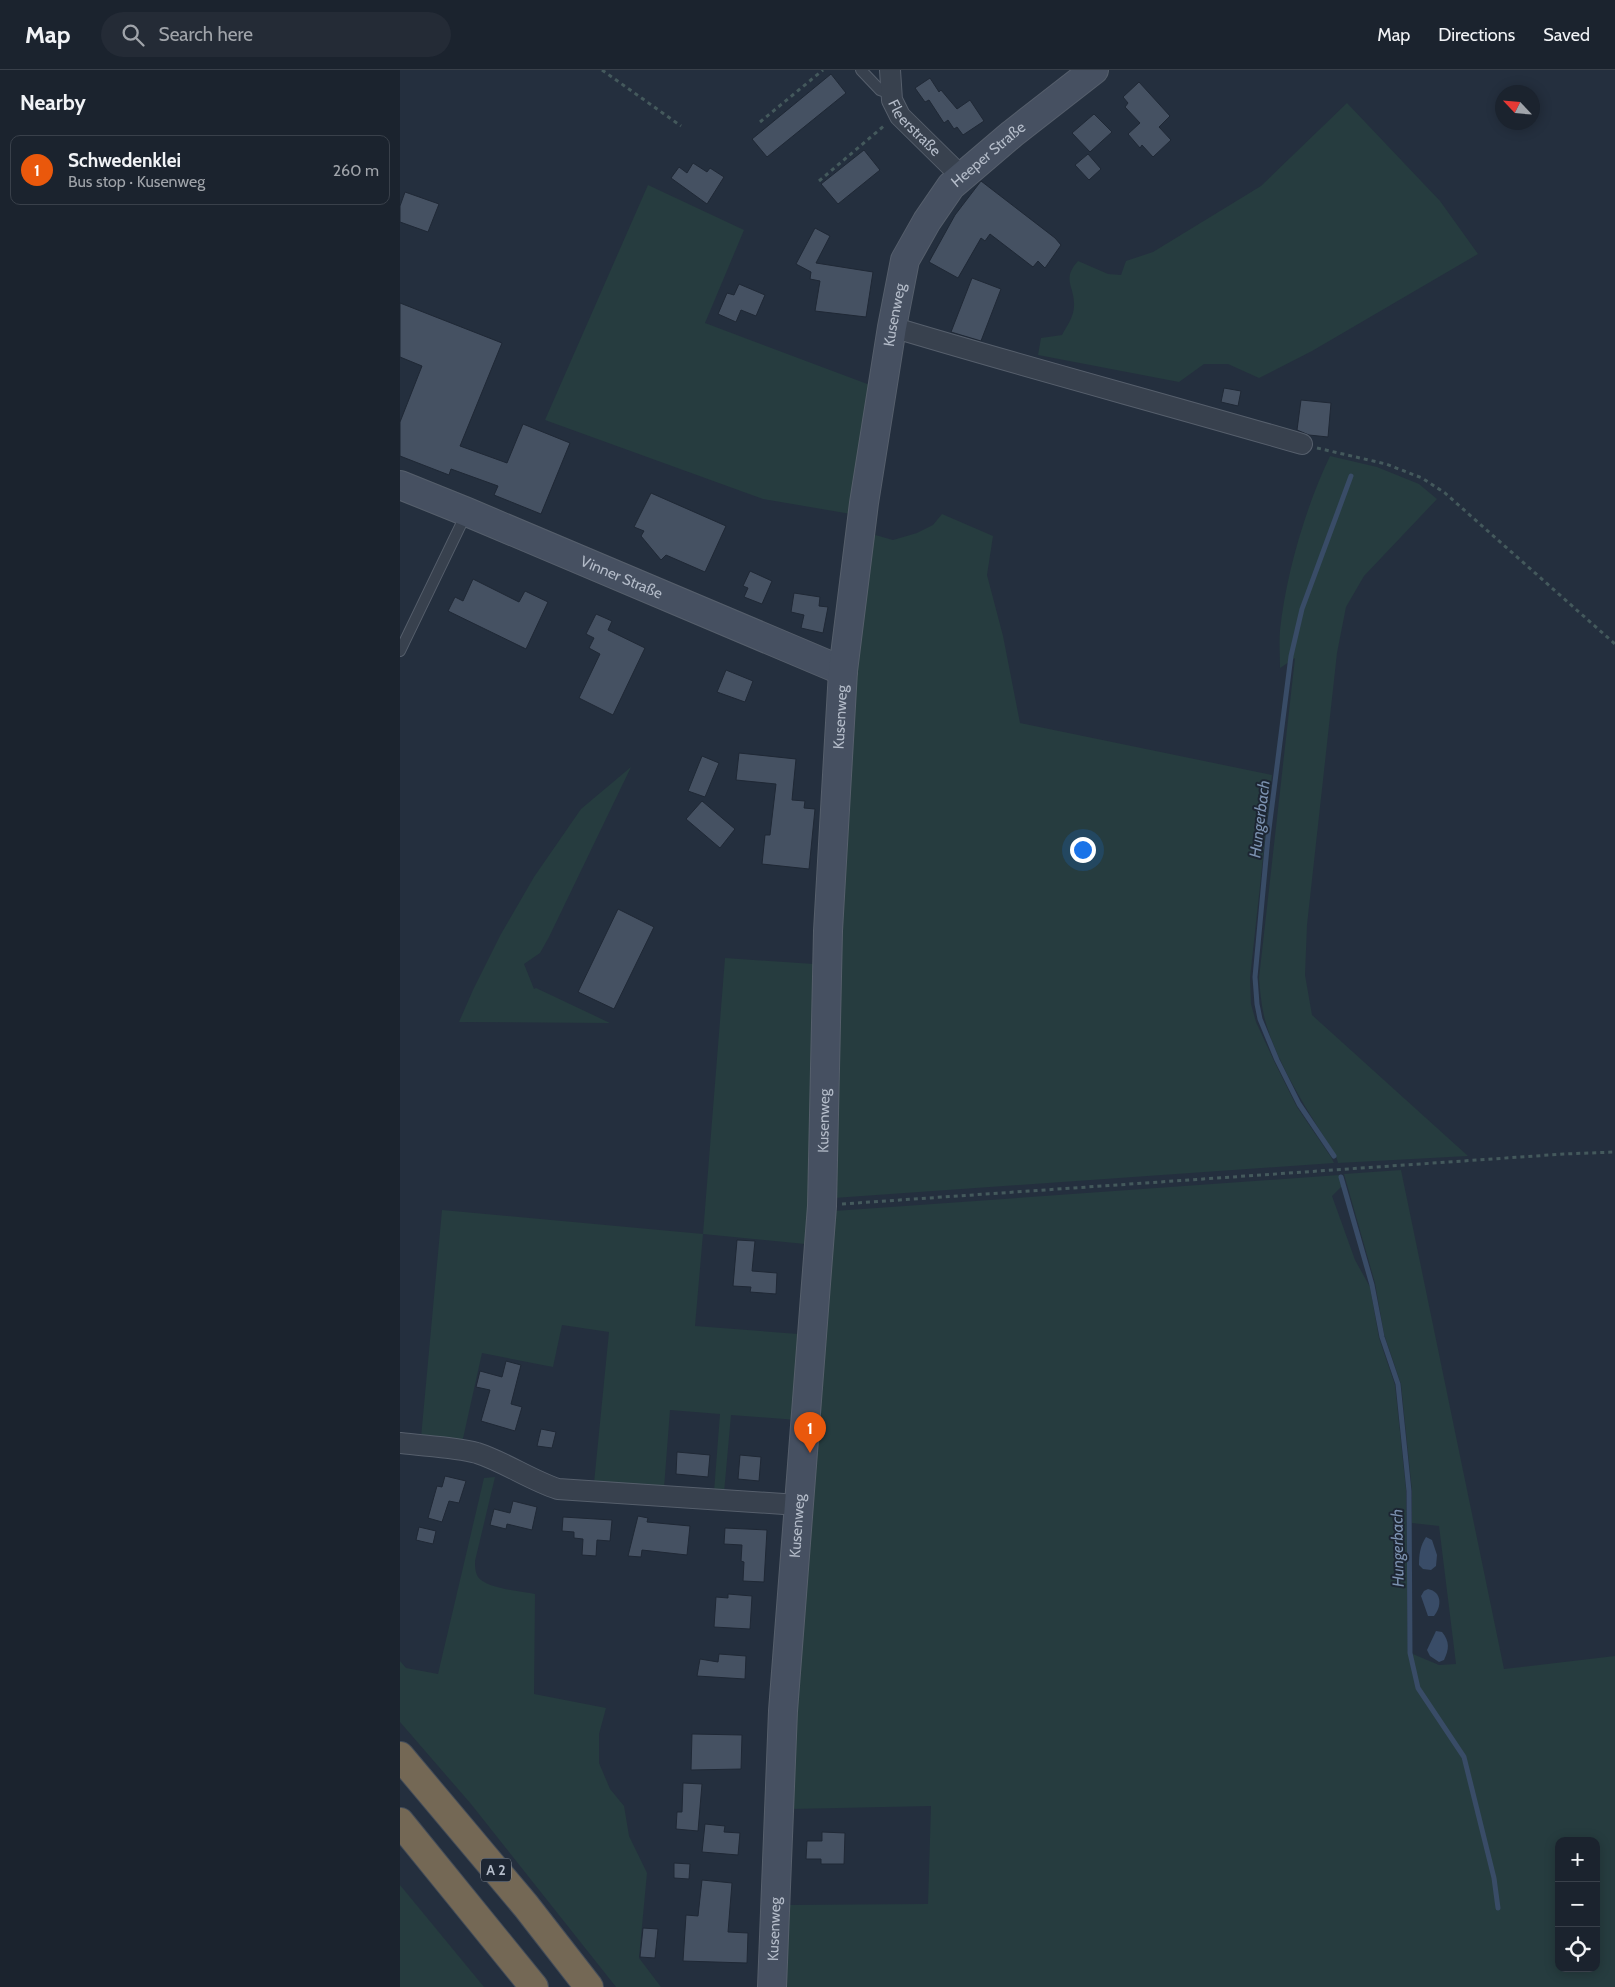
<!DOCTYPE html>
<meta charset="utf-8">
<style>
:root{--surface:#1b232e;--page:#242b36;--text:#f1f3f6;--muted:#a0a4aa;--line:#39404a;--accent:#ea580c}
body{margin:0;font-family:Cabin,sans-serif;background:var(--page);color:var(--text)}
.controls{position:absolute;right:15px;bottom:15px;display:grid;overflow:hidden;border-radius:10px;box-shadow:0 2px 12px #0003}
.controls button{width:45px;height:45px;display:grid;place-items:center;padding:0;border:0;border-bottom:1px solid var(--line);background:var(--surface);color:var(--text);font:25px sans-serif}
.compass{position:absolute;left:1095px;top:15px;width:45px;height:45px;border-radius:50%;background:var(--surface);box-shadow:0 2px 12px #0003;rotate:296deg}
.you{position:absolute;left:682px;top:779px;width:18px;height:18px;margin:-12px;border:4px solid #fff;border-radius:50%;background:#1a73e8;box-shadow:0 0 0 8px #1a73e833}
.badge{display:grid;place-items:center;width:32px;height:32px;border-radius:50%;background:var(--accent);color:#fff;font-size:16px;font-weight:700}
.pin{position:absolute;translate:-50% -41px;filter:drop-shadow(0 1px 2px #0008)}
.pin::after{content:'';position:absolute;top:26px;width:18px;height:15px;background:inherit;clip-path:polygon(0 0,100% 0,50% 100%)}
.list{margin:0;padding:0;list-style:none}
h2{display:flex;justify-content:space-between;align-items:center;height:65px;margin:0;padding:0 20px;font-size:21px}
h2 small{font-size:16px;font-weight:400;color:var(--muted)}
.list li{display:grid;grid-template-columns:32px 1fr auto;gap:15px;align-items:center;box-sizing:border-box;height:70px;margin:0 10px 10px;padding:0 10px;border:1px solid var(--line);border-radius:10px}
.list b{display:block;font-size:19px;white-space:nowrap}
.list p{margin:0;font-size:16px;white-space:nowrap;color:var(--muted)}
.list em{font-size:16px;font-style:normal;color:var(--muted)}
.icon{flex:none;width:28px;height:28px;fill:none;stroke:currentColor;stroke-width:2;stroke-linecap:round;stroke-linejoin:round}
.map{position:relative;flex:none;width:1215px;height:1917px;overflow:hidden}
header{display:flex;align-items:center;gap:30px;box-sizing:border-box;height:70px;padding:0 25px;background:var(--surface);border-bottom:1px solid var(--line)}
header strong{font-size:24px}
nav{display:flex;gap:28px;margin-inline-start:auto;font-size:18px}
.search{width:350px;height:45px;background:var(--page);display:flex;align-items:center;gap:12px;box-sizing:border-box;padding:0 18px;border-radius:28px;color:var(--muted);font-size:19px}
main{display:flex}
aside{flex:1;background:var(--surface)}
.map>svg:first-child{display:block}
</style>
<header>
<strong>Map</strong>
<div class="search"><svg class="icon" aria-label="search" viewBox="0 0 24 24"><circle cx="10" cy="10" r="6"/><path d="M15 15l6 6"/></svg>Search here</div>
<nav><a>Map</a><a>Directions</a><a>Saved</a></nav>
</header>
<main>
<aside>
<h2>Nearby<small></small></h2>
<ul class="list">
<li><span class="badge">1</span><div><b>Schwedenklei</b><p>Bus stop · Kusenweg</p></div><em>260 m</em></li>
</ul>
</aside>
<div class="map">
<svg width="1215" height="1917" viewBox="0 0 1215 1917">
<rect width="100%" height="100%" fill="#242f3e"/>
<!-- green -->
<g fill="#263c3f" fill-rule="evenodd">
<path d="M947,33L1040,131L1078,184L912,281L859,308L828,294H804L779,312L638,285L641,268L662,265C667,256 674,246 674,236C675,216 661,210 678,191L708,204L721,205L726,191L753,182L861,116Z"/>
<path d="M248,115L344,160L305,253L470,315L451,444L363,429L145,350Z"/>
<path d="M500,269L504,270L472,464L493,470L517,463L533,455L542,444L593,466L587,505L603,566L620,653L872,705L850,908L851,934L856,952L875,993L897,1037L931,1087L934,1093L434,1128L428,1122C434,941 439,760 453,580C461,478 480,377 495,276Z"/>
<path d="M930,386L977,397L1019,414L1037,429L964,506L946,537L937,583L907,855L905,905L912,945L1068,1086L938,1093L936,1086C910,1044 876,994 864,946C861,933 860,920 859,908L895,588L880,598C880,586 879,572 880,560C886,504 906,436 930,386Z"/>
<path d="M231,697L149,867L140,883L124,894L134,919L136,918L210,953L59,952L73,920L101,864L134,807L181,739Z"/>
<path d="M325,888L414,894L408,1192L403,1191L405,1174L303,1164L295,1256L398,1264L403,1203L406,1205L397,1350L331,1345L324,1423L314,1422L320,1344L270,1340L264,1418L194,1413L209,1262L162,1255L153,1297L82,1283L62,1373L21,1368L42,1140L303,1164Z"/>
<path d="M1001,1100L1104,1599L1215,1586V1917H379L388,1835L528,1834L531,1736L392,1739L385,1762L434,1141L939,1105L942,1116L932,1126L955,1190L970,1217L979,1268L995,1315L1006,1419L1008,1582L1039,1595L1056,1594L1039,1456L1012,1453V1421L1001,1314L984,1264L975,1213L944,1104ZM1159,1771H1196V1898H1159Z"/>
<path d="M95,1407L75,1491C75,1496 75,1502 78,1507C87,1519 121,1521 135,1524L134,1624L206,1638L199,1664V1693L210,1719L224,1736L229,1766L247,1803L239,1888L261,1917H216L71,1734L0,1652V1591L6,1598L38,1604L84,1408Z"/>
<path d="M0,1815L84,1917H0Z"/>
</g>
<!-- water -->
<g fill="#394c67">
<path d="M1026,1467L1032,1470L1037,1485L1036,1496L1031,1500L1023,1499L1019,1495C1019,1485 1020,1476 1026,1467Z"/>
<path d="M1028,1519C1042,1522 1042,1536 1034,1546H1028L1021,1526L1024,1521Z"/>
<path d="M1036,1561L1042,1562C1050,1572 1049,1579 1044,1590L1039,1592L1030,1586L1027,1580Z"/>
</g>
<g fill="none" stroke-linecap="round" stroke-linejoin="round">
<!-- stream -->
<g stroke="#394c67" stroke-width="5">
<path d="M934,1086L899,1034L877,990L860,949L857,934L855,907L868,767L891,586L902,539L951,406"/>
<path d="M941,1107L972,1215L982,1267L998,1314L1009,1421L1010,1583L1018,1618L1064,1687L1094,1808L1098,1838"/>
</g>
</g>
<!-- building -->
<g fill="#455162" stroke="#1f2835">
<path d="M431,4L446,23L367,87L352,69Z"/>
<path d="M530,8L539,22L541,20L557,39L570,30L584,51L563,65L557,57L554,59L548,50L544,53L529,30L525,32L515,18Z"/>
<path d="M739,12L770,46L759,57L771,70L753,87L742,75L740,78L728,64L740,53L725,37L728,33L723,27Z"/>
<path d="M694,44L712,62L690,82L672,63Z"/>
<path d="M464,80L480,100L438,134L421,114Z"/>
<path d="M688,84L701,99L689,110L675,95Z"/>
<path d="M293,93L307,102L310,98L324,107L307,134L271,108L279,97L287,103Z"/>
<path d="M581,111L655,168L661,175L645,198L638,191L633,197L590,164L585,171L581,168L558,208L529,192L555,145Z"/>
<path d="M5,122L39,134L28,162L0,152V136Z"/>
<path d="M415,158L430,166L416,193L473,202L466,247L415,241L420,211L410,209L411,202L396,194Z"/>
<path d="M572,208L601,219L581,271L551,262Z"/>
<path d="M339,214L365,225L356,246L341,240L336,252L318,244L327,223L334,225Z"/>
<path d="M0,233L102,273L60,376L107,393L123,354L170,373L141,444L94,425L98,416L51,399L49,405L0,386V352L22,296L0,287Z"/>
<path d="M824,318L841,321L838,336L821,332Z"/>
<path d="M901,330L931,333L928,367L909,365L897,360Z"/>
<path d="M251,423L326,456L305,502L266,485L261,490L241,466L244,461L234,457Z"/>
<path d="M350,501L372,511L362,534L344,527L348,518L343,516Z"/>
<path d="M73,509L119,532L125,521L148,532L126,579L48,541L55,527L63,531Z"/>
<path d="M394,523L420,527L419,536L428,537L423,563L401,558L404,545L391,542Z"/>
<path d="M196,544L212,551L208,560L245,578L213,645L179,628L200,584L189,578L194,568L186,564Z"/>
<path d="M326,600L353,611L345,632L317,622Z"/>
<path d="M339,683L396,689L392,730L405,731L404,738L415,739L409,799L362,794L365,765H370L376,714L336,710Z"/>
<path d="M302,686L319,693L305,727L288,721Z"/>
<path d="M302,731L335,759L320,778L286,749Z"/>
<path d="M218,839L254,857L214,939L178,922Z"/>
<path d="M337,1170L355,1171L352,1201L377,1203L376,1224L350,1222L351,1217L333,1216Z"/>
<path d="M106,1291L121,1295L111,1334L122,1337L115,1361L81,1351L90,1320L76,1317L80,1301L102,1307Z"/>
<path d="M141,1359L156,1362L152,1378L137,1376Z"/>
<path d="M277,1382L310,1385L308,1407L276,1404Z"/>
<path d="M340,1385L361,1387L359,1411L338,1409Z"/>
<path d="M45,1406L66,1411L59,1433L49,1431L42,1452L28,1448L37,1416L42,1417Z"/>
<path d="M113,1431L137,1437L132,1460L107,1454L106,1459L90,1455L94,1439L110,1443Z"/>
<path d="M238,1446L248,1448L247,1452L290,1456L287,1485L242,1480L241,1487L228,1486Z"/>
<path d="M163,1447L212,1450L210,1471L197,1470L196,1486L182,1485L183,1469L174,1468V1462L162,1461Z"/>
<path d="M19,1457L36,1461L33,1474L16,1470Z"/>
<path d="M325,1458L367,1460L364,1512L343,1511L344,1492L341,1491L342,1475L324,1474Z"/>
<path d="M328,1524L352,1526L350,1559L314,1557L316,1527L328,1528Z"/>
<path d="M319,1584L346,1586L345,1609L297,1606L300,1589L318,1592Z"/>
<path d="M292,1664L342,1665L341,1699L291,1700Z"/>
<path d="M283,1713L302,1714L298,1761L276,1759L277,1742H282Z"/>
<path d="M305,1754L325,1756L324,1762L340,1763L338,1785L302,1782Z"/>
<path d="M422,1762L445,1763L444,1794H421V1789H406L407,1771H422Z"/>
<path d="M274,1793L290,1794L289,1809L274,1808Z"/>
<path d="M302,1810L332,1813L328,1862L348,1863L347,1893L283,1891L286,1845L298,1846Z"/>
<path d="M243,1858L258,1859L255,1888L240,1887Z"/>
</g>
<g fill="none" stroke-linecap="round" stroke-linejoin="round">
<defs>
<g id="lane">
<path d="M461,0L480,20L491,24"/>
<path d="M0,581L67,442"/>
</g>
<g id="street">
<path id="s1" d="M490,0L492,30L500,46L561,106"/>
<path d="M492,257C628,298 765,334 902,374"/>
<path d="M0,1373C23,1376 55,1377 77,1383C105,1392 130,1410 158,1419L398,1435"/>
</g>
<g id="secondary">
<path id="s2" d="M0,415L67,442L443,601"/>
<path id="s3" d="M372,1917L383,1641L422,1136L428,861L443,601L464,433L492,257L505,190L527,151L551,116L612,64L694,0"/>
</g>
<g id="highway">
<path d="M0,1686L126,1836L189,1917"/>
<path d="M0,1752L134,1917"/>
</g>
</defs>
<!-- lane casing -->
<use href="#lane" stroke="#565f6c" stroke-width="12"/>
<!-- street casing -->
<use href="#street" stroke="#565f6c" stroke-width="22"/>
<!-- secondary casing -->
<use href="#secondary" stroke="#565f6c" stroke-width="30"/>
<!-- highway casing -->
<use href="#highway" stroke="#434c59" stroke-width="30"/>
<!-- path -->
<g stroke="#44595c" stroke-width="3" stroke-dasharray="4 4" stroke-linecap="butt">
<path d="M202,0L281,56"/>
<path d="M360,52L423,0"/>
<path d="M419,111L485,55"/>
<path d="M917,378L986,394L1022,408L1045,423L1215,574"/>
<path d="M442,1134L1164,1084L1215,1082"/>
</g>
<!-- lane -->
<use href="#lane" stroke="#38414e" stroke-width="10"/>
<!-- street -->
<use href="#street" stroke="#38414e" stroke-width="20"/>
<!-- secondary -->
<use href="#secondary" stroke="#465061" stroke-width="28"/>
<!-- highway -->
<use href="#highway" stroke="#746855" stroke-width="28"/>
</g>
<g text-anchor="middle" stroke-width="4" stroke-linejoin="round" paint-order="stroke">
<!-- shield labels -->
<rect fill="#1d2633" stroke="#878f9c" stroke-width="1" x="81" y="1788.5" width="30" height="23" rx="4"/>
<g font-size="14" font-weight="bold" fill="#b4bcc9">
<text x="96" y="1805">A 2</text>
</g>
<!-- street labels -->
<g font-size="15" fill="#b4bcc9" stroke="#1d2633">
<text dy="5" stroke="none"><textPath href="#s1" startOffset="66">Fleerstraße</textPath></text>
<text dy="5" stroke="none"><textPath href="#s3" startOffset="1870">Heeper Straße</textPath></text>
<text dy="5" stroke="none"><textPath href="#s3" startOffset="1678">Kusenweg</textPath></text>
<text dy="5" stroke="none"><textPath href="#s2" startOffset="240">Vinner Straße</textPath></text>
<text dy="5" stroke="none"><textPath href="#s3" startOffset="1272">Kusenweg</textPath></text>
<text dy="5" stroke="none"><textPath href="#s3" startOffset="868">Kusenweg</textPath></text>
<text dy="5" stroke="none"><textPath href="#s3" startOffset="462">Kusenweg</textPath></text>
<text dy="5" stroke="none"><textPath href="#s3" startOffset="58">Kusenweg</textPath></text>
</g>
<!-- water labels -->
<g font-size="16" font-style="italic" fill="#7c92b1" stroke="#1d2633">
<text transform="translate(859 749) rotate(-83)" y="6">Hungerbach</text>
<text transform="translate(997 1478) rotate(-91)" y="6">Hungerbach</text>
</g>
</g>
</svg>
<div class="controls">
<button>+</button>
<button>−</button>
<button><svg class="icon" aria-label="locate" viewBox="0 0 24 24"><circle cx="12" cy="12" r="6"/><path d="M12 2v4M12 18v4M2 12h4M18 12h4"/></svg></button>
</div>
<svg class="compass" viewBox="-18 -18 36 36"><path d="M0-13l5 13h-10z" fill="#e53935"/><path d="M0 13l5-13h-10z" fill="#a0a4aa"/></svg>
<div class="you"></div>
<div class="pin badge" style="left:410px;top:1383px">1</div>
</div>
</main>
